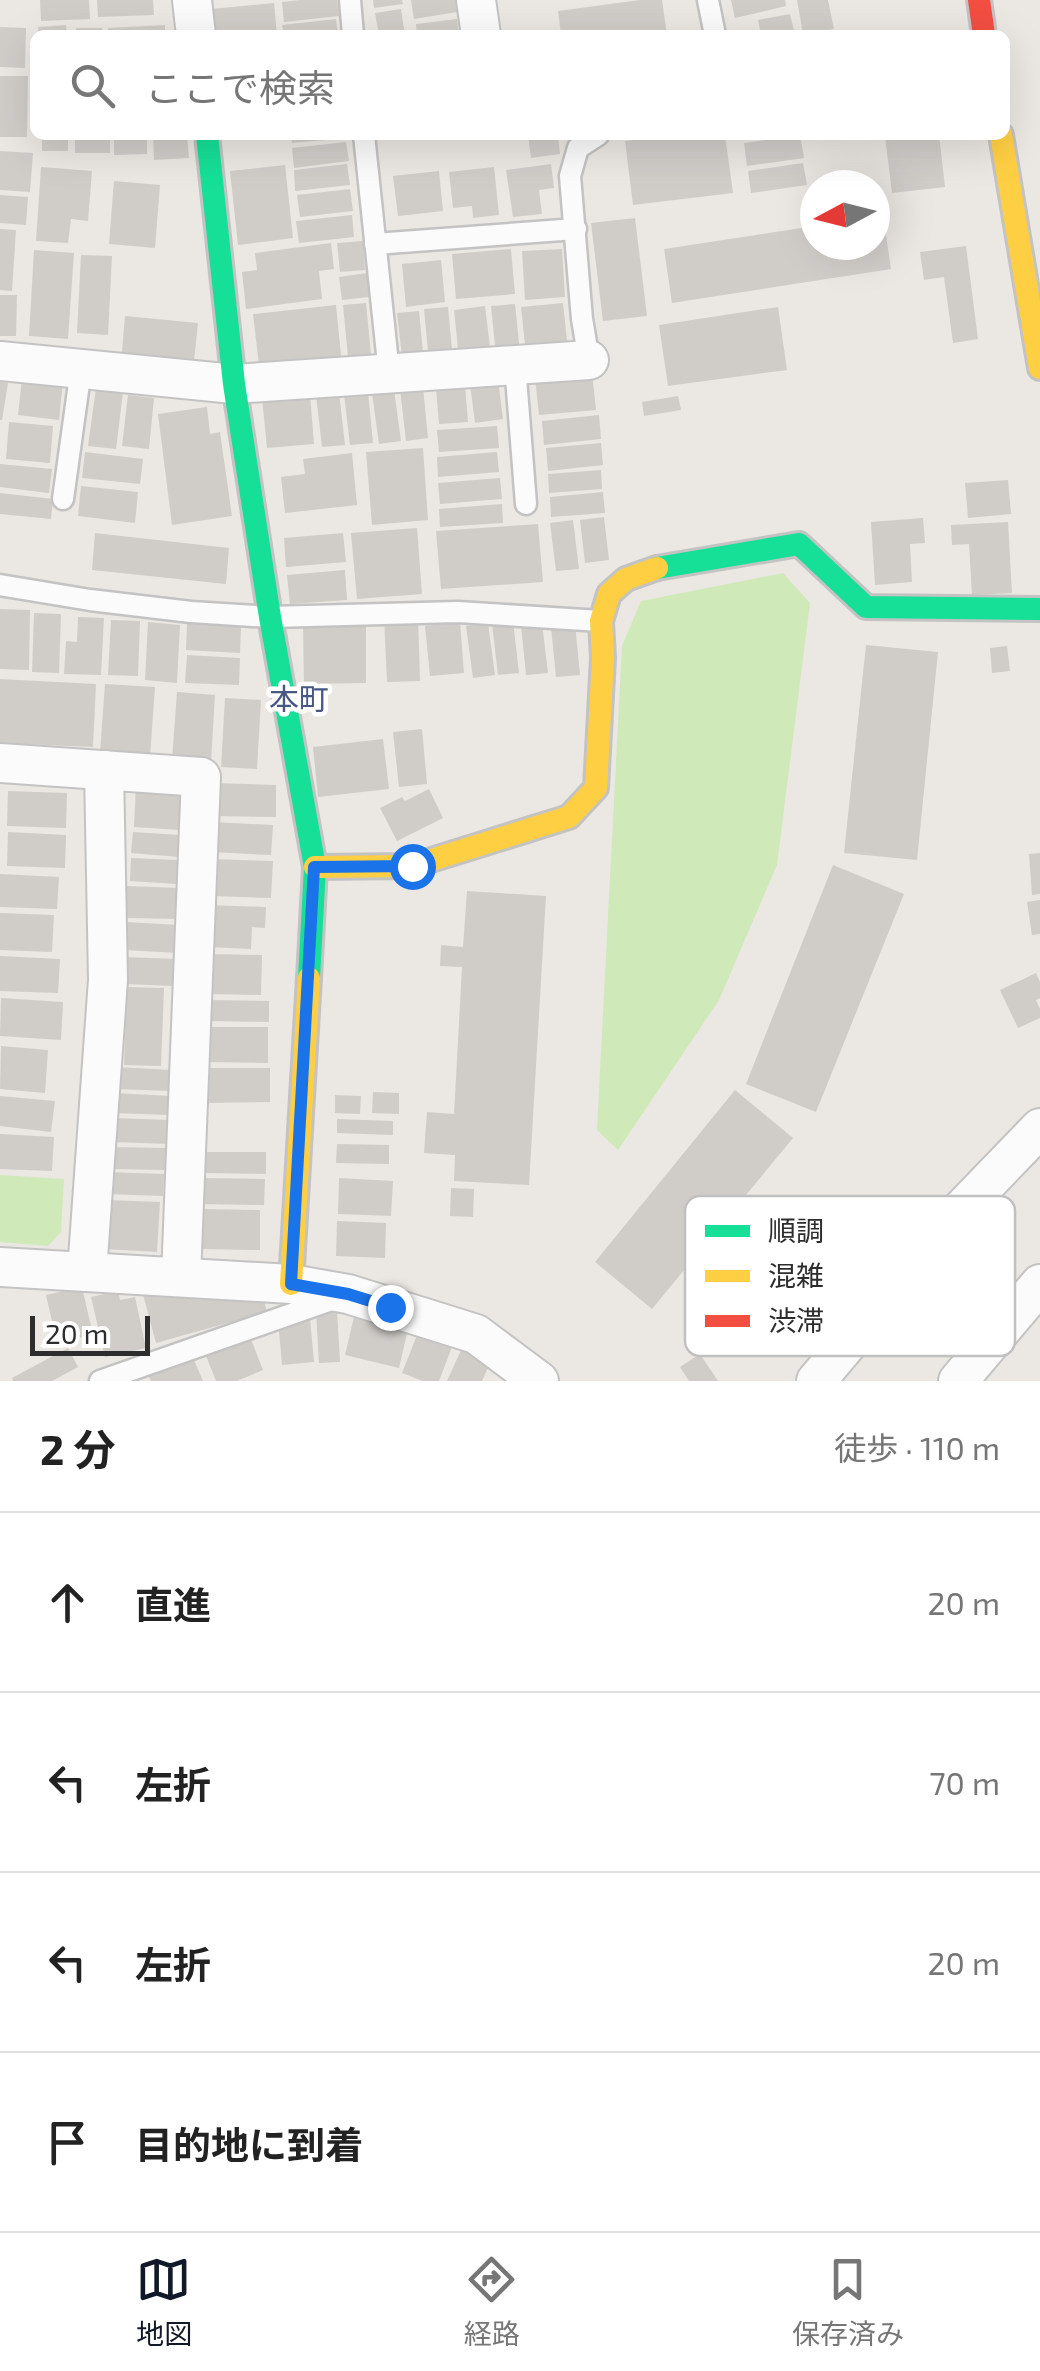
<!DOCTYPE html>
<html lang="ja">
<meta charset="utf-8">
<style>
:root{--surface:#fff;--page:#f2f2f2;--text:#222;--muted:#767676;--line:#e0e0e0;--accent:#111827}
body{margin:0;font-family:"Exo 2","Noto Sans JP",sans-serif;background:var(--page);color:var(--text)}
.compass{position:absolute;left:800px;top:170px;width:90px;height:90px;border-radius:50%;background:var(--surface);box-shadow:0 10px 40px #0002;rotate:263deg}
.scale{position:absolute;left:30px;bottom:25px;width:120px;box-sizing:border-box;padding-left:10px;border:5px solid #2d2d2d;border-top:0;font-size:28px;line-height:35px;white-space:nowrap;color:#2d2d2d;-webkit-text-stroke:8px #fff;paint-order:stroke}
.stop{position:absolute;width:30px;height:30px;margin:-22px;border:8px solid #1a73e8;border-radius:50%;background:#fff}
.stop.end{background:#1a73e8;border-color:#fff;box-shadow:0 2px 10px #0008}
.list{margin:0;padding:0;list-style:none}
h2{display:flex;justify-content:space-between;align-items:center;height:130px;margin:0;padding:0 40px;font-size:42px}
h2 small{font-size:32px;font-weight:400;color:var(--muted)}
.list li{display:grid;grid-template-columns:65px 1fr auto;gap:30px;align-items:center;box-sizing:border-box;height:180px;padding:0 40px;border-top:2px solid var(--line)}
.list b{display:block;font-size:38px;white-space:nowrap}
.list em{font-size:32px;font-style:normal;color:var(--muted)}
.icon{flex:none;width:55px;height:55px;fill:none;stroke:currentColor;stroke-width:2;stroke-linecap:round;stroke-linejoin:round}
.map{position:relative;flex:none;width:1040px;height:1381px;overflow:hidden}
.search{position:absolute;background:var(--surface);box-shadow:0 10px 40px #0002;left:30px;right:30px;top:30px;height:110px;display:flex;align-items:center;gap:25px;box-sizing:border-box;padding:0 35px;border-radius:15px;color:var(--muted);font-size:38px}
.sheet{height:850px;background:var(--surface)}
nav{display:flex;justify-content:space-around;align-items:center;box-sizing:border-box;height:140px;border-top:2px solid var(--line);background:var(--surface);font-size:28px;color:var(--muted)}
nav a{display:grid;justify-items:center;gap:5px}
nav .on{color:var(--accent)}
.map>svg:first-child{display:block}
</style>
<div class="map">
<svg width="1040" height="1381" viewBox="0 0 1040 1381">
<rect width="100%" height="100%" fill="#ebe7e2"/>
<!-- green -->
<g fill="#d0e9b9">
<path d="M783,573L810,603L777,865L719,1000L618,1150L597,1130L622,646L641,601Z"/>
<path d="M0,1175L64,1179L61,1232L48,1246L0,1242Z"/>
</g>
<!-- building -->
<g fill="#d0cdc9">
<path d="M40,0H89L90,19L41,21Z"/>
<path d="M97,0H153L154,15L98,17Z"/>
<path d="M300,0H337L339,16L284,22L282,2Z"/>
<path d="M373,0H402L403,4L374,8Z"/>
<path d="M411,0H455L457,12L414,19Z"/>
<path d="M640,0H662L667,35H561L558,11Z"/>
<path d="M731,0H785L786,6L735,18Z"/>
<path d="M797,0H828L834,29L803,34Z"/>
<path d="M274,3L277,35H214L211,9Z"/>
<path d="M401,9L405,35H379L375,13Z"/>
<path d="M790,14L795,35H761L758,20Z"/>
<path d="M336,19L338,35H284L282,25Z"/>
<path d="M457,19L459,35H417L416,24Z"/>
<path d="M66,25L67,35H39L38,27Z"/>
<path d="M165,25V35H108V28Z"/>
<path d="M0,27L26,28L25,68L0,67Z"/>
<rect x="76" y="28" width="26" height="7"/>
<path d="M0,76H28L27,137H0Z"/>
<rect x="42" y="135" width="26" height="16"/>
<rect x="75" y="135" width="35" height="18"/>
<path d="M114,135H147V154L114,155Z"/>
<path d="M153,135H187L189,158L154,160Z"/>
<path d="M291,135H348V138L292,143Z"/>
<path d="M528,135H558L560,154L531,158Z"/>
<path d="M671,135H725L733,193L633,205L625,141Z"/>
<path d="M800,135L804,158L747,166L744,143Z"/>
<path d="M897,135H939L945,187L892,193L885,136Z"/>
<path d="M346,142L349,161L294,168L292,148Z"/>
<path d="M0,151L33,153L30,192L0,190Z"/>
<path d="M803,163L807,185L751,193L748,171Z"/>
<path d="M347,164L350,185L295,191L294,170Z"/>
<path d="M551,164L554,188L539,190L542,214L513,217L506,170Z"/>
<path d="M285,165L293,238L238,245L230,171Z"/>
<path d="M41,167L92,171L88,221L71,219L68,243L36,241Z"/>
<path d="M494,167L499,215L473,218L472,206L453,208L449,172Z"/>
<path d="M439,171L443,211L398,216L393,176Z"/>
<path d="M114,181L160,185L155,248L109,244Z"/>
<path d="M350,189L353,211L300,217L297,195Z"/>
<path d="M0,195L28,197L26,225L0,223Z"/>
<path d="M352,215L354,237L299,243L296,221Z"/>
<path d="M883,215L891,269L672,303L664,249L815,226V245H875V217Z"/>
<path d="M635,218L647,316L603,321L591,223Z"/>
<path d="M0,229L16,230L12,291L0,290Z"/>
<path d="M363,241L365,270L340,272L337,243Z"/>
<path d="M331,243L334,269L319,271L322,299L246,309L242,272L257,270L255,253Z"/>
<path d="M966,246L978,339L953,343L944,277L924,280L920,252Z"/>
<path d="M511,249L515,294L456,299L452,254Z"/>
<path d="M562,249L565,297L525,300L522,251Z"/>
<path d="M34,250L74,253L68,339L29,336Z"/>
<path d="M81,255L112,256L108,335L77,333Z"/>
<path d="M441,260L445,302L406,307L402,264Z"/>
<path d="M367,273L369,297L342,300L339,277Z"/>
<path d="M0,295H17L16,336H0Z"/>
<path d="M366,303L371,355L348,357L343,305Z"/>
<path d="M563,303L568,350L526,354L521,307Z"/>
<path d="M515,304L520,353L496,355L491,306Z"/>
<path d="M336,305L341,356L259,365L253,314Z"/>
<path d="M485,306L491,355L459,358L454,310Z"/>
<path d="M448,307L453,360L429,362L424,309Z"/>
<path d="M778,307L787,370L668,386L659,325Z"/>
<path d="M419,311L424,363L403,365L397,313Z"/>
<path d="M125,316L198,323L193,370L121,363Z"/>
<path d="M592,373L596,410L539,415L535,378Z"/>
<path d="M22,378L63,382L59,420L18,415Z"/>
<path d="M498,380L503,419L475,423L470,384Z"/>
<path d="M0,382L8,383L2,420H0Z"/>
<path d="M465,385L468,422L439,424L436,388Z"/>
<path d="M423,387L428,438L406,441L400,389Z"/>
<path d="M96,388L123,392L116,449L88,446Z"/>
<path d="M394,390L401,441L379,444L372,393Z"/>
<path d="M339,392L345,445L322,447L316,395Z"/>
<path d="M368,392L373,443L350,445L344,394Z"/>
<path d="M310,394L314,444L267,448L262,398Z"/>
<path d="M128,395L154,398L149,449L122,446Z"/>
<path d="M678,396L681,410L644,416L642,402Z"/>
<path d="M207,407L210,434L220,432L232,516L172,525L158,414Z"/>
<path d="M599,415L601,439L544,445L542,421Z"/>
<path d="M9,422L53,426L50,463L6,459Z"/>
<path d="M497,426L499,448L439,452L437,430Z"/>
<path d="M601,443L603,465L548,471L546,448Z"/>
<path d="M423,448L428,520L372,525L366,452Z"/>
<path d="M85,452L143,459L140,484L82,478Z"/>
<path d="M497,452L499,472L438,477L437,457Z"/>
<path d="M352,453L357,505L285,513L281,477L305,474L303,459Z"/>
<path d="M0,464L52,469L49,493L0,487Z"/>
<path d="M601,470L602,489L549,493L548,474Z"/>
<path d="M500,478L502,499L440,504L438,483Z"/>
<path d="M1008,480L1011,514L968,518L965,483Z"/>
<path d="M81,486L138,492L135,523L78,516Z"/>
<path d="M603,492L605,513L551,517L550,497Z"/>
<path d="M0,493L53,499L51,519L0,514Z"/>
<path d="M502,504L503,523L440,527L439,509Z"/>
<path d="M604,517L609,560L585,563L580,520Z"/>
<path d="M923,518L925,543L910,544L912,582L875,585L871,522Z"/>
<path d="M573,520L579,569L556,571L550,523Z"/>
<path d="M1008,522L1012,593L972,595L969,544L952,545L951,525Z"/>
<path d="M538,524L543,582L441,589L436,531Z"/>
<path d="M417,528L422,594L357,599L351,533Z"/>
<path d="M95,533L229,548L226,584L92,570Z"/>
<path d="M343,533L346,562L286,567L284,538Z"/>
<path d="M345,570L347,600L290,604L287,575Z"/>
<path d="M0,609L30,610L29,670L0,669Z"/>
<path d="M34,613L61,614L59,673L32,672Z"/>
<path d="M78,617L104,618L101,675L64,674L66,641L77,642Z"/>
<path d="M418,617L420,681L387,682L384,618Z"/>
<path d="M111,620L140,621L138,676L108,675Z"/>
<path d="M366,621V683L304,684L303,622Z"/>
<path d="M513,621L519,673L498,675L492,624Z"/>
<path d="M148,622L180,625L177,683L145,680Z"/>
<path d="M460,622L464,673L430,676L425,626Z"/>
<path d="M488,623L495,675L473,678L466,626Z"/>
<path d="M542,623L548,673L526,675L521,625Z"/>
<path d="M187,624L241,626L240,653L186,650Z"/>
<path d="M575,624L580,675L556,677L551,627Z"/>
<path d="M866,645L938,652L917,860L844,853Z"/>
<path d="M1007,646L1010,671L992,673L990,648Z"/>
<path d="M187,655L240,658L239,685L185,683Z"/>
<path d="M0,679L96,684L93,747L0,743Z"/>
<path d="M105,684L155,687L150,757L100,753Z"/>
<path d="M177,692L215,695L211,763L172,760Z"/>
<path d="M225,698L261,700L257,769L221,767Z"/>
<path d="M422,729L427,784L399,787L393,732Z"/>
<path d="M383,739L389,789L318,797L313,747Z"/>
<path d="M214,783L276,785V817L212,816Z"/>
<path d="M136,784L182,787L180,830L134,827Z"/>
<path d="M429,789L443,818L397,841L380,808L402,797L405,801Z"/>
<path d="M8,791L67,793L66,828L7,826Z"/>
<path d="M213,822L273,825L271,855L211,852Z"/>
<path d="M8,832L66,835L65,868L7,866Z"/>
<path d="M133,832L180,835L179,857L131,853Z"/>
<path d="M1040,853V894L1032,895L1029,854Z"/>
<path d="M131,858L178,860L177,884L130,881Z"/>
<path d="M212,859L273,861L271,898L212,896Z"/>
<path d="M833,865L904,894L816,1112L746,1084Z"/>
<path d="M0,874L59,877L57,909L0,907Z"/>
<path d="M126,886L180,888L179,919L126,918Z"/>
<path d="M467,891L546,896L529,1185L454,1181L455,1155L424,1153L427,1112L454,1114L462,967L440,966L441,945L463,947Z"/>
<path d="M1040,900V934L1032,935L1027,902Z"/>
<path d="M209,905L266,907L265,928L252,927L251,949L207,947Z"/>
<path d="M0,913L54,915L52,952L0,950Z"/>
<path d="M125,922L180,925L178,953L124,950Z"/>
<path d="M207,954L262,955L261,995L207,994Z"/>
<path d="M0,956L60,959L58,993L0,991Z"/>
<path d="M124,957L176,959L174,986L123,984Z"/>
<path d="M1036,973L1040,982V998L1036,1000L1040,1009V1018L1018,1028L1000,990Z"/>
<path d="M127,987L164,988L161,1066L124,1065Z"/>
<path d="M1,998L63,1002L61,1040L0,1036Z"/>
<path d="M205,1000L269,1001V1022L205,1021Z"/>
<path d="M206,1027H268V1063L205,1062Z"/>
<path d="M1,1046L48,1050L45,1093L0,1089Z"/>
<path d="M115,1067L173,1070L172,1091L114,1089Z"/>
<path d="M205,1068H270V1102L205,1103Z"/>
<path d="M735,1090L793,1138L652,1309L595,1262Z"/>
<path d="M373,1092L399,1093V1114L372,1113Z"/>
<path d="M114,1093L171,1096L170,1115L113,1113Z"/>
<path d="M335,1095L361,1096L360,1114L335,1113Z"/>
<path d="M0,1096L55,1101L51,1132L0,1126Z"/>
<path d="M113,1118L169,1120L168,1144L112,1142Z"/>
<path d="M337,1119L393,1121V1135L337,1133Z"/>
<path d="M0,1134L54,1137L52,1171L0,1169Z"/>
<path d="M337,1144L389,1145V1164L336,1163Z"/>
<path d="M110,1147L167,1148V1170L109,1169Z"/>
<path d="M200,1152H266V1174L200,1173Z"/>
<path d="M106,1172L164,1174L163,1196L105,1194Z"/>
<path d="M199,1178L265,1179L264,1205L199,1204Z"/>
<path d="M339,1178L393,1181L391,1216L338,1214Z"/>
<path d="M451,1188L474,1189L473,1217L450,1216Z"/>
<path d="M107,1200L160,1202L157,1252L105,1249Z"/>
<path d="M201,1209L260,1210V1250L201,1249Z"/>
<path d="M337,1221L386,1223L385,1258L336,1256Z"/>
<path d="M82,1287L93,1335L57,1343L46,1295Z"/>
<path d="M141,1287L262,1293L267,1312L156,1343Z"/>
<path d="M118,1291L120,1300L135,1297L146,1348L105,1357L91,1297Z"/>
<path d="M337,1310L340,1362L319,1363L316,1311Z"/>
<path d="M354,1317L408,1329L399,1368L345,1355Z"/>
<path d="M310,1318L314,1362L282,1365L278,1320Z"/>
<path d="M419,1330L453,1344L439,1381H423L402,1373Z"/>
<path d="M250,1337L263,1370L237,1381H216L206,1356Z"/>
<path d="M68,1348L78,1367L52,1381H13L12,1378Z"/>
<path d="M462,1348L491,1361L482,1381H447Z"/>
<path d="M191,1353L203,1381H151L147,1372Z"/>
<path d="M700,1354L718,1381H689L680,1367Z"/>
</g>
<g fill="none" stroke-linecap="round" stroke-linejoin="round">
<defs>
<g id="lane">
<path d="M350,0L353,35"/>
<path d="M708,0L715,35"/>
<path d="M364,135L389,373"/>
<path d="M375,244L576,229"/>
<path d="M589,360L582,319L570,176L578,148L598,135"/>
<path d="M515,365L526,504"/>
<path d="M63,499L81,369"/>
<path d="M0,585L90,600L191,612L270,617L458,612L601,621"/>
<path d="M100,1381L334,1299"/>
</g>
<g id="street">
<path d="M192,0L196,35"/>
<path d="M476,0L481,35"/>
<path d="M0,361L234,384L589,360"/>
<path d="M0,763L201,777L181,1277"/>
<path d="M0,1267L291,1284L348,1294L476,1334L539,1381"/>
<path d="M87,1272L108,980L104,770"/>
<path d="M816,1381L956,1215L1040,1128"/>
<path d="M958,1381L1040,1284"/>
</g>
<g id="fast">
<path d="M207,135L234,384L270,617L315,867L309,978"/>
<path d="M657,568L799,544L866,607L1040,609"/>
</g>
<g id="slow">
<path d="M1001,135L1040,368"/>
<path d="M315,867L412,866L569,817L596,788L603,658L601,621L609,594L626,579L657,568"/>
<path d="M291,1284L309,978"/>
</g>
<path id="jam" d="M979,0L984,35"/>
</defs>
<!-- lane casing -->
<use href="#lane" stroke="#c4c3c3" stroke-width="25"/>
<!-- street casing -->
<use href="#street" stroke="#c4c3c3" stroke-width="42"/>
<!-- fast casing -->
<use href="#fast" stroke="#c4c3c3" stroke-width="28"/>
<!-- slow casing -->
<use href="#slow" stroke="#c4c3c3" stroke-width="28"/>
<!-- jam casing -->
<use href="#jam" stroke="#c4c3c3" stroke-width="28"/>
<!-- lane -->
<use href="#lane" stroke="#fcfbfb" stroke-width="20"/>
<!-- street -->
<use href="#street" stroke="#fcfbfb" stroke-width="38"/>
<!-- fast -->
<use href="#fast" stroke="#16e098" stroke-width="22"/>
<!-- slow -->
<use href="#slow" stroke="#ffcf43" stroke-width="22"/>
<!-- jam -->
<use href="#jam" stroke="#f24e42" stroke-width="22"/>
</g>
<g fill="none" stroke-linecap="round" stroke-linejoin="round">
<!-- route -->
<path stroke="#1a73e8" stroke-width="12" d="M390,1307L348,1294L291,1284L314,867L412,866"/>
</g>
<g text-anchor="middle" stroke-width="9" stroke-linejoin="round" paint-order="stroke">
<!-- neighbourhood labels -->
<g font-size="30" fill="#485782" stroke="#fff">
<text x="299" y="710">本町</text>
</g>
</g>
<!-- legend -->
<rect x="685" y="1196" width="330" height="160" rx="15" fill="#fff" stroke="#c0c0c0" stroke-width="2.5"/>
<rect x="705" y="1225" width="45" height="12" fill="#16e098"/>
<rect x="705" y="1270" width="45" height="12" fill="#ffcf43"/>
<rect x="705" y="1315" width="45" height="12" fill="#f24e42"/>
<g font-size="28" fill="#2d2d2d">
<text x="768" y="1241">順調</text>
<text x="768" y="1286">混雑</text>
<text x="768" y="1331">渋滞</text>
</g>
</svg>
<svg class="compass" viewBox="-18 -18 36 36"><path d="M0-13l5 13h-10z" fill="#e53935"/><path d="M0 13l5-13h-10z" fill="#767676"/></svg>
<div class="scale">20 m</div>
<div class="stop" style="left:412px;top:866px"></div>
<div class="stop end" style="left:390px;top:1307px"></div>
<div class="search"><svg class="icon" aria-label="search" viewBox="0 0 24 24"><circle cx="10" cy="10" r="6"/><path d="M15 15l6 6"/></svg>ここで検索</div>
</div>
<section class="sheet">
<h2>2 分<small>徒歩 · 110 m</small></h2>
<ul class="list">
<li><svg class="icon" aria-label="ahead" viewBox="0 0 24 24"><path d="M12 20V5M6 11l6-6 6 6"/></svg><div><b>直進</b></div><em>20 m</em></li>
<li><svg class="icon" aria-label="left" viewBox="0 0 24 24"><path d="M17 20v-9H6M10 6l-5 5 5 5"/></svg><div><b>左折</b></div><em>70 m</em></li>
<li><svg class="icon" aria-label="left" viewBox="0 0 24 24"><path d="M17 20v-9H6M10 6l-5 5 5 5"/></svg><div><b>左折</b></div><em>20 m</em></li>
<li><svg class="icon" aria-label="arrive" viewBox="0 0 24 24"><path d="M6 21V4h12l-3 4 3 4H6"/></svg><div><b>目的地に到着</b></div></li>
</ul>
</section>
<nav>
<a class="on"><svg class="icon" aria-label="map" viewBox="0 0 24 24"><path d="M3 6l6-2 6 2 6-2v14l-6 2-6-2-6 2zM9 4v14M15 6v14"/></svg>地図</a>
<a><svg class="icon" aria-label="directions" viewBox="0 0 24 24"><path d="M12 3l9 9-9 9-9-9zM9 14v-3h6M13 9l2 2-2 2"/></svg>経路</a>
<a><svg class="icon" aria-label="saved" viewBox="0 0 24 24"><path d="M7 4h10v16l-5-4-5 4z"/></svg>保存済み</a>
</nav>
